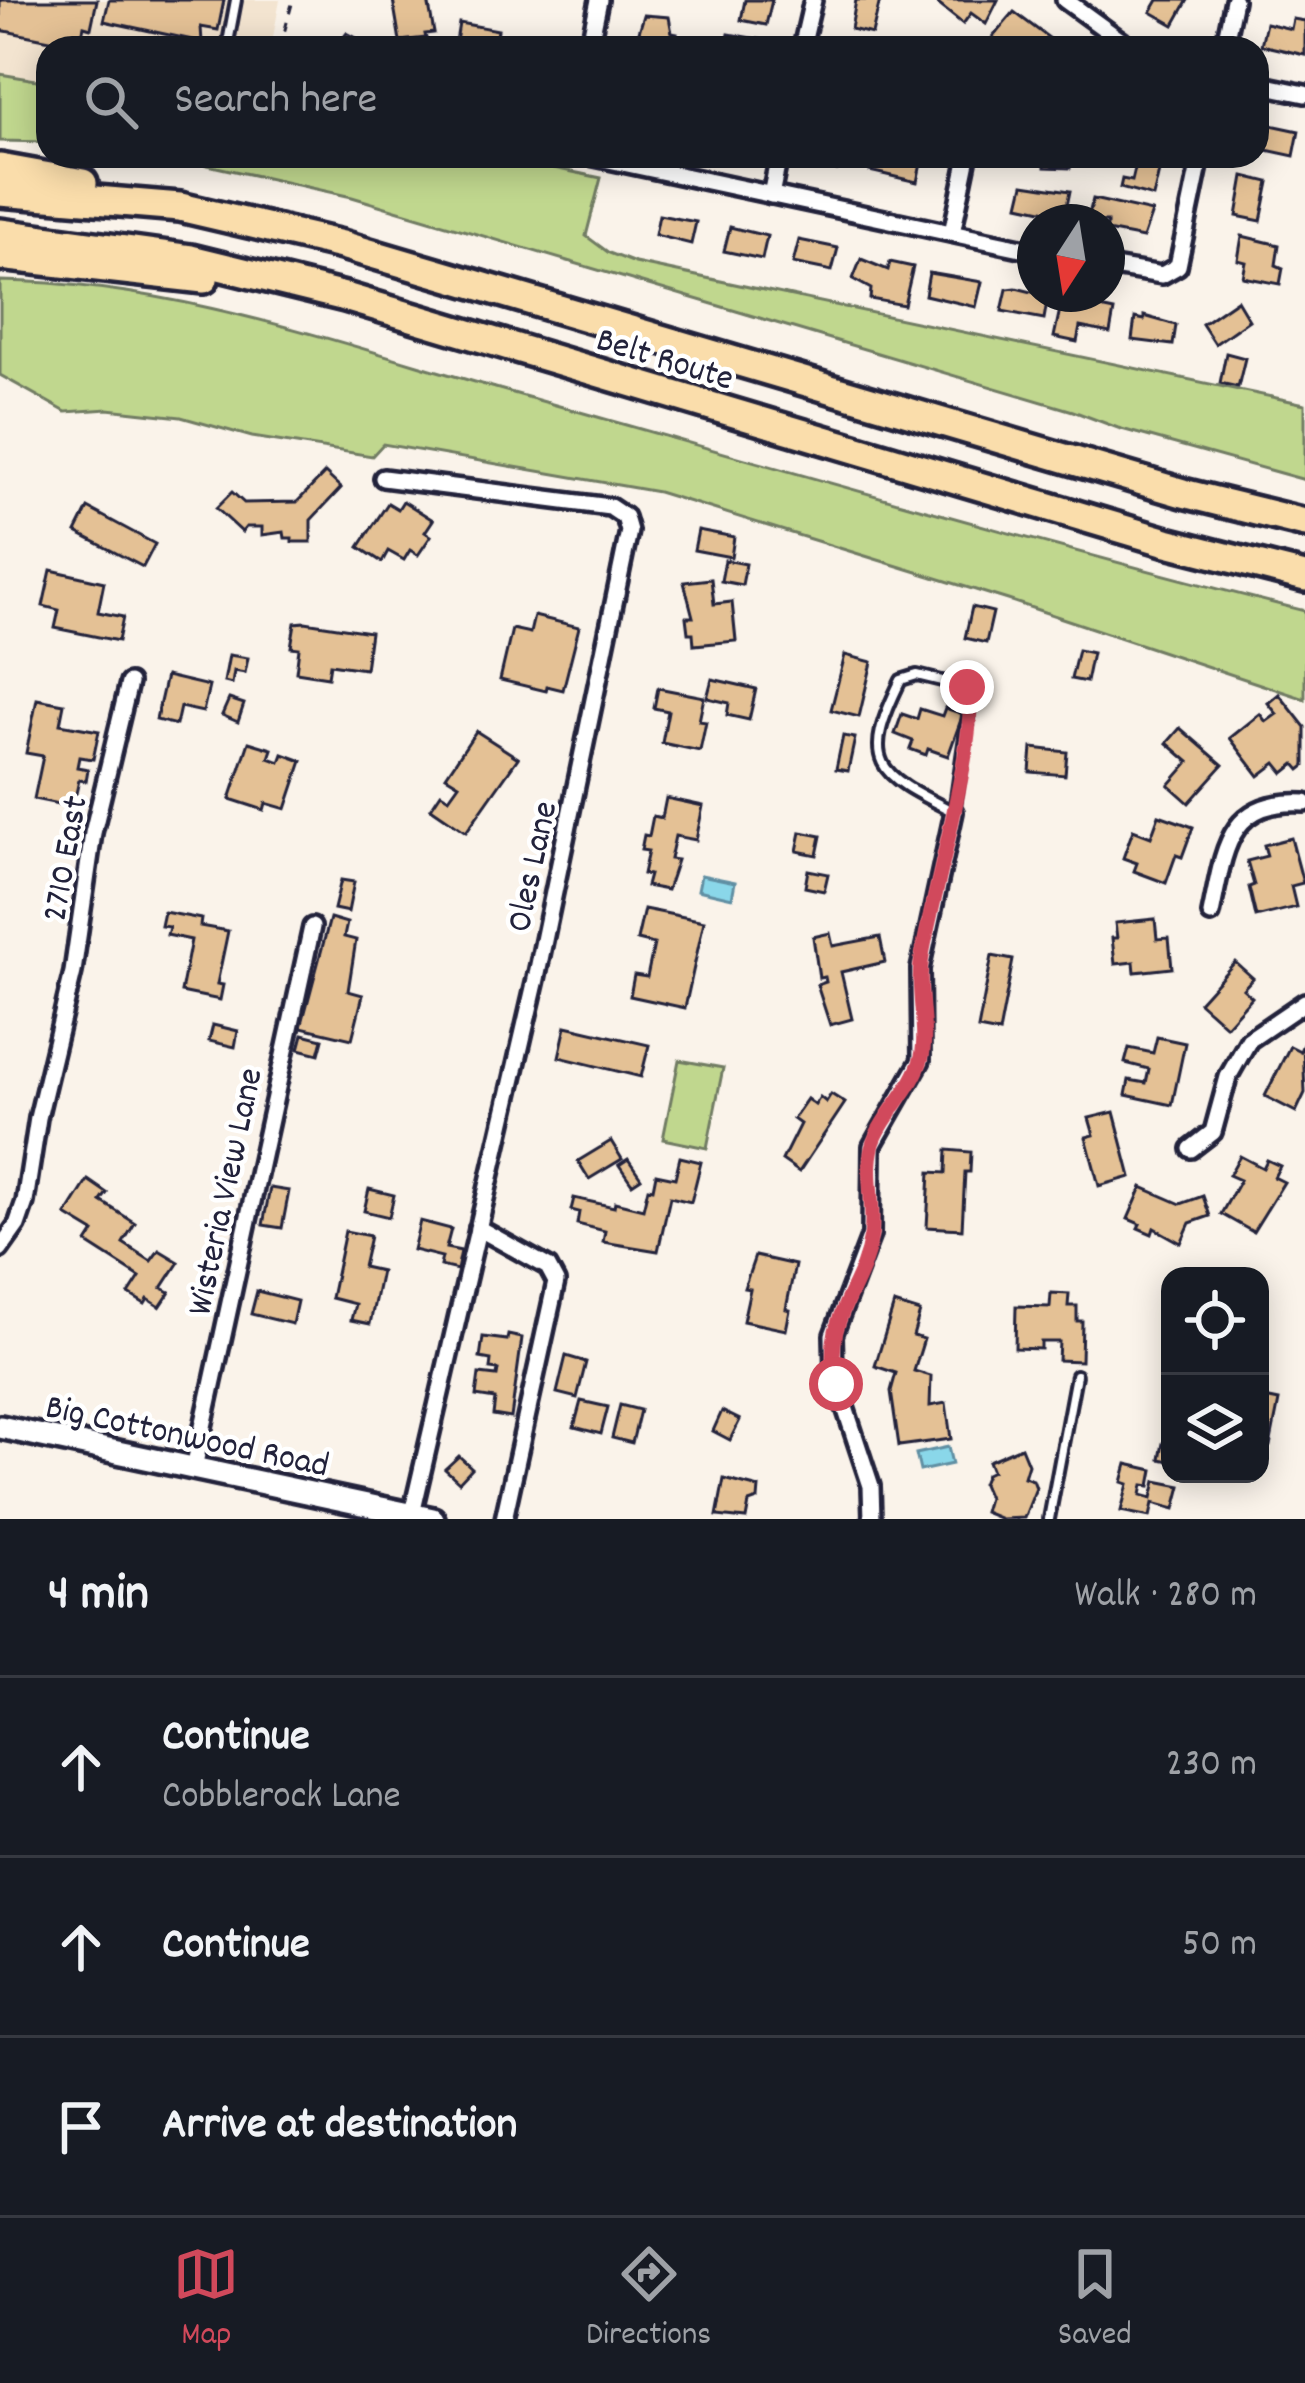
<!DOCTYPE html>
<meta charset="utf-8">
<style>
:root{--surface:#171b24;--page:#242831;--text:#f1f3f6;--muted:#9ea1a6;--line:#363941;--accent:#d1495b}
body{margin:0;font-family:Dekko,sans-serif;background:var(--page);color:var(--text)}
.controls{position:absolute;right:36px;bottom:36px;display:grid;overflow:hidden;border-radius:24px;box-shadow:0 6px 30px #0003}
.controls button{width:108px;height:108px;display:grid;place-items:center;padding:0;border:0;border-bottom:3px solid var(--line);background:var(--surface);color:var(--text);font:60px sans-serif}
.compass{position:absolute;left:1017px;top:204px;width:108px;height:108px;border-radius:50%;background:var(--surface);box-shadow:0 6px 30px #0003;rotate:192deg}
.stop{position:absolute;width:36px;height:36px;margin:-27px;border:9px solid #d1495b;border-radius:50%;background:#fff}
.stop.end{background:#d1495b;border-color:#fff;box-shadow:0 3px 12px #0008}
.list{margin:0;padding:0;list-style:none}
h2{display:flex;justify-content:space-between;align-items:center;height:156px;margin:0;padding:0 48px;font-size:51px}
h2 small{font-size:39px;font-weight:400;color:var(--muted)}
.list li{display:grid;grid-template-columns:78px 1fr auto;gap:36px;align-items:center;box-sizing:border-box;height:180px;padding:0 48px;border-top:3px solid var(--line)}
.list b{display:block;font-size:45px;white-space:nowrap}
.list p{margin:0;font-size:39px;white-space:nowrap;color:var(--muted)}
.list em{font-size:39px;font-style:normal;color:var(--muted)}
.icon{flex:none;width:66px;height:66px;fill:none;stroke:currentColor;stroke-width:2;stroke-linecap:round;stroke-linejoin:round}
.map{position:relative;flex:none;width:1305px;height:1519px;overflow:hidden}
.search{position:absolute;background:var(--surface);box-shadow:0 6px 30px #0003;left:36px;right:36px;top:36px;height:132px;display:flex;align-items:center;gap:30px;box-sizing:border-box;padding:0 42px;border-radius:36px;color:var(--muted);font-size:45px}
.sheet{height:696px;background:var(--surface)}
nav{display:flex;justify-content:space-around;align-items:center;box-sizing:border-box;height:168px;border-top:3px solid var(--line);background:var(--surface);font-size:33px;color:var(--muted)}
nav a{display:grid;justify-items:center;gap:6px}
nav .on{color:var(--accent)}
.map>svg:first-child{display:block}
</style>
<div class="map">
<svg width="1305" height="1519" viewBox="0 0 1305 1519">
<rect width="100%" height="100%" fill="#faf3ea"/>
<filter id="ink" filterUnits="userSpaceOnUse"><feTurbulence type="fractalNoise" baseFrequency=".00833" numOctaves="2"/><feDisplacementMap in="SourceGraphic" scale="24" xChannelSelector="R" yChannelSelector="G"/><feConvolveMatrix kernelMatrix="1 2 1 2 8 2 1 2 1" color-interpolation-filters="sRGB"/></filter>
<g filter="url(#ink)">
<!-- built -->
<path fill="#f3e4d0" d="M0,0H280L271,48H48V82L0,74Z"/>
<!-- green -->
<g fill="#c0d78e" stroke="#717c64" stroke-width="3">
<path d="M0,74L48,82V142L0,141Z"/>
<path d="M167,156H497L601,178L586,236L609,253L635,263L1305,404V480L1118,428L1073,411L352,197Z"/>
<path d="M0,281C174,283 341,344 506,391C772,466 1037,544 1305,611V699L1008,600L658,492L383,444L372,456L252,437L181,417L108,409L66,412L0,375Z"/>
<path d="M679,1060L723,1068L707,1148L663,1139Z"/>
</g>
<!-- water -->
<g fill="#8ad7e9" stroke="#608fa3" stroke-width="3">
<path d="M701,875L735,882L732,898L698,890Z"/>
<path d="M948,1447L952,1464L920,1471L916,1454Z"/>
</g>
<!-- building -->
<g fill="#e4c195" stroke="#22223b" stroke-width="3">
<path d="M0,0H97L91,28L84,26L82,35L67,32L65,43L0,30Z"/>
<path d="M109,0H224L218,30L201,27L202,42L104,21Z"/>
<path d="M393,0H428L434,33L425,34L426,38L400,41Z"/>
<path d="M745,0H772L766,25L741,20Z"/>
<path d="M856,0H880L872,34L851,29Z"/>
<path d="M933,0H998L986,24L971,13L963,24Z"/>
<path d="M1158,0H1188L1174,25L1151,12Z"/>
<path d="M1014,12L1053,41L1048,48H1020L1012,42L1004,48L992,38Z"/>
<path d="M644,15L669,17L672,33L677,34L675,44L669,43L668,48H628L631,34L638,35Z"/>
<path d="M1293,19L1305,21V55L1261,45L1266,23L1291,29Z"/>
<path d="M459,23L498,30L495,48H455Z"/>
<path d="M347,33L368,44L366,48H335Z"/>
<path d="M729,34L763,40L761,48H726Z"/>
<path d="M1257,122L1299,131L1294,156L1257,148Z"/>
<path d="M818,156H840L837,170L816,166Z"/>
<path d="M866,156L922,159L917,182L870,171L871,166L864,164Z"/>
<path d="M1045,156H1070V168L1045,167Z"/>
<path d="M1138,156L1162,159L1153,197L1120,188L1122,179L1132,181Z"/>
<path d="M1244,176L1269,182L1261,221L1237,216Z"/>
<path d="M1024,184L1070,191L1065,215L1019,205Z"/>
<path d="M1093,199L1152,212L1143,238L1107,231V222H1087Z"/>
<path d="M659,215L696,222L691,244L655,235Z"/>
<path d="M730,227L767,236L762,259L724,251Z"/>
<path d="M1242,236L1279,245L1276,265L1283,268L1280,284L1243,277L1246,262L1238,260Z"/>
<path d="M799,240L838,248L832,271L793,263Z"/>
<path d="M861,259L888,270L890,262L913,267L904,305L870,299L871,289L853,279Z"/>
<path d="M929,273L982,282L976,307L925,295Z"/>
<path d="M1016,288L1048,296L1044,319L1002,311L1007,289Z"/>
<path d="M1062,300L1114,311L1110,333L1080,327L1077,342L1054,337Z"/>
<path d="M1237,300L1249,320L1215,344L1202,324Z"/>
<path d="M1144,316L1176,325L1173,345L1132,340L1135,318L1144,320Z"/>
<path d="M1226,353L1245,358L1238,387L1220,383Z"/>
<path d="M325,473L341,488L311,520V542H292V538H285L284,532L262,535V527H246L242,532L216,508L232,492L244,503L297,502Z"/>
<path d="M403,501L433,520L425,532L431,536L418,555L410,550L404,560L388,551L382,562L359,547L388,503L398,509Z"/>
<path d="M88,508L155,544L143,567L76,532Z"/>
<path d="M698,530L734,537L731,557L694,550Z"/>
<path d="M725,560L746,564L742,585L721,581Z"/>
<path d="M51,570L104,582L98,612L123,617L118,641L55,628L59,610L43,606Z"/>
<path d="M711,579L714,604L732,602L736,641L694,645L693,633H688L686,617H693L684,582Z"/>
<path d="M972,607L993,612L986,643L965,638Z"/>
<path d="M534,616L579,627L563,690L547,686L546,691L500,680L512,629L530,633Z"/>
<path d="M305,622L370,632L365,669L330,664L328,677L296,672L299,648L291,647L295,623Z"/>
<path d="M1078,650L1092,653L1086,682L1071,679Z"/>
<path d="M229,655L248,658L245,673L234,671L232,684L224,682Z"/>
<path d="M845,655L872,662L859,717L831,710Z"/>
<path d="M166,676L209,686L203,712L180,707L176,725L156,720Z"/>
<path d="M712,679L756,689L749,720L727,715L729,703L707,698Z"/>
<path d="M658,688L704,697L699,721L706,722L700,751L662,743L668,711L654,708Z"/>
<path d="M1279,694L1305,727V766L1300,770L1295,764L1284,773L1276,763L1259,776L1230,738L1260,714L1266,722L1277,714L1268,703Z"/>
<path d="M37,699L64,704L60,724L99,731L93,759L79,757L77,767L88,769L86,781L79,780L73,807L34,799L43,756L26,753Z"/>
<path d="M229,699L244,704L238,722L222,715Z"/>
<path d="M945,708L963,714L948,756L928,749L926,755L910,749L913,741L895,734L902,714L917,719L920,709L942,716Z"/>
<path d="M1180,728L1223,765L1189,803L1169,785L1189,762L1167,743Z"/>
<path d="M476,731L518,758L466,832L431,808L441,793L449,798L459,784L446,776Z"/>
<path d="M843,736L855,738L848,771L836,769Z"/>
<path d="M249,742L272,749L269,758L280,762L283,754L302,761L286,809L266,803L264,810L230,799Z"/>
<path d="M1032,748L1067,752L1065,775L1030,772Z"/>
<path d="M666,798L703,806L696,840L675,836L670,859L677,860L667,890L646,886L649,875L643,874L648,851L641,850L644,835L649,836L653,816L662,818Z"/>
<path d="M1159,815L1193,827L1182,857L1176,855L1166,883L1134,871L1137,863L1123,858L1133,830L1151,837Z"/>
<path d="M801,832L821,836L817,855L797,851Z"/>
<path d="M1291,838L1303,883L1291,886L1296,907L1256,917L1249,887L1254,885L1247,861L1267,856L1264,845Z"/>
<path d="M808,870L828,874L824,891L805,887Z"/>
<path d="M341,880L354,882L348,912L334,909Z"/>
<path d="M644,909L704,921L685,1008L630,996L634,975L647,977L654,944L637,940Z"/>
<path d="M164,912L201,919L200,926L228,931L217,984L223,985L220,1000L181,992L191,940L167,935L169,927L161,926Z"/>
<path d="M330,918L347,923L344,937L356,940L348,991L363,995L352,1039L301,1027Z"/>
<path d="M1155,919L1157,939L1169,938L1172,968L1135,972L1134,962L1115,964L1112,938H1117L1115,923Z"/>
<path d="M830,933L833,946L880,937L885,962L841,972L852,1019L830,1025L817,985L826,982L825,977L819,978L813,937Z"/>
<path d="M992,956L1013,960L999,1033L978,1029Z"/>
<path d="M1235,962L1253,978L1243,989L1252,997L1226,1026L1199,1002Z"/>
<path d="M213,1025L238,1031L235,1047L209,1041Z"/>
<path d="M566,1026L649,1045L641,1077L559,1057Z"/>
<path d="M303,1034L323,1039L319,1054L299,1049Z"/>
<path d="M1157,1037L1185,1043L1172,1105L1126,1095L1129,1080L1146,1083L1149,1069L1125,1063L1129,1048L1153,1053Z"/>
<path d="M1303,1044L1305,1093L1296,1112L1265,1096L1290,1046L1300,1051Z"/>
<path d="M831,1094L845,1103L799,1172L782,1160L800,1124L793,1119L807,1099L815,1105L820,1097L826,1102Z"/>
<path d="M1114,1112L1131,1177L1099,1186L1086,1137L1094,1135L1089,1118Z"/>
<path d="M611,1141L622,1159L589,1179L578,1161Z"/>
<path d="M947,1150L971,1152L970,1172H965L962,1229L927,1227L930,1172L946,1173Z"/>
<path d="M1240,1156L1263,1168L1267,1160L1280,1166L1274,1177L1284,1182L1253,1232L1221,1214L1240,1180L1229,1175Z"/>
<path d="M680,1157L701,1162L691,1202L670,1197L658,1251L603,1242L605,1231L577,1224L579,1212L571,1210L574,1198L614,1207L615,1202L643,1209L648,1188L653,1189L656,1174L675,1178Z"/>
<path d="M628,1159L641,1178L632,1184L619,1165Z"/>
<path d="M88,1180L107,1193L101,1201L135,1223L123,1243L151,1261L159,1250L179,1262L162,1288L170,1292L160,1307L148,1299L145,1304L129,1294L140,1277L87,1243L94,1232L66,1215Z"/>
<path d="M1142,1187L1181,1204L1203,1196L1210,1216L1190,1223L1181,1243L1154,1228L1152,1234L1138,1228L1140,1224L1128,1219Z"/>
<path d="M270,1188L289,1191L282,1228L263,1225Z"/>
<path d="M369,1189L394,1195L389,1217L364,1211Z"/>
<path d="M420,1221L451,1229L446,1248L461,1251L457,1270L440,1266L442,1257L413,1250Z"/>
<path d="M345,1231L370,1236L363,1267L381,1271L370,1324L351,1320L355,1304L331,1298Z"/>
<path d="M755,1256L795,1265L786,1309L790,1310L786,1330L743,1321L750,1289L744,1288Z"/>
<path d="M257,1291L297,1301L292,1324L251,1314Z"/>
<path d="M1051,1293L1069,1294L1068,1306H1077V1321H1082L1081,1361L1058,1360L1059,1342H1041V1349L1015,1348L1016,1306L1050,1307Z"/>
<path d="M894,1304L920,1312L913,1336L924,1339L914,1371L931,1376L930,1406L946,1403L951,1439L899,1446L891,1391L896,1373L875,1366Z"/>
<path d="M508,1335L522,1338L511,1418L493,1415L495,1399L476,1396L479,1374L497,1376L498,1370L490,1369L491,1360L480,1358L483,1337L507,1340Z"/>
<path d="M566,1356L586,1362L577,1398L557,1393Z"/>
<path d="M1260,1397L1279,1401L1270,1446H1260Z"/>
<path d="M581,1401L608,1407L601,1434L574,1427Z"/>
<path d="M620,1405L640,1410L632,1443L612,1438Z"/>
<path d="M722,1411L740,1420L730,1440L713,1431Z"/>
<path d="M1163,1443L1170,1444V1461L1160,1459Z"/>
<path d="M1021,1447L1028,1464L1024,1477L1033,1480L1036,1488L1024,1518L1001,1519L984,1512L988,1498L982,1484L986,1474L992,1471L988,1461Z"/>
<path d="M459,1456L472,1468L459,1482L445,1469Z"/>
<path d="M1127,1464L1153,1470L1150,1486L1143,1485L1141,1495L1152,1498L1156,1481L1181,1486L1175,1509L1153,1503L1150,1517L1121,1511L1128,1484L1122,1482Z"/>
<path d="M724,1479L759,1488L758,1500L749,1503L746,1519L717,1516Z"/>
</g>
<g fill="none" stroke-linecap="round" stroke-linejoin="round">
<defs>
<g id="lane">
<path d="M116,45L131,48"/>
<path d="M227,48L236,0"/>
<path d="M917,675L967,687L971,695L954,812C877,773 859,765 901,680Z"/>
<path d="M1049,1519L1076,1375"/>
</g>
<g id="street">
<path d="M1065,0L1131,48"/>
<path d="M589,48L599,0"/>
<path d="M802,48L813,0"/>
<path d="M1224,48L1234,0"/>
<path d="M1257,84L1305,94"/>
<path d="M590,156L1035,251"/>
<path d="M771,195L779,156"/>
<path d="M952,233L967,161"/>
<path d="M1107,266L1162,275L1178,266L1201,156"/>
<path d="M383,478L610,507L625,517L629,531L536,979L412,1514"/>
<path d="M1211,914C1224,853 1226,798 1305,803"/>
<path d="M1191,1149L1213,1132L1228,1077L1249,1040L1305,1002"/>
<path d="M478,1228L548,1267L556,1282L504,1519"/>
<path d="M0,1249L17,1225L25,1202L38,1118L73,972L93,833L129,683"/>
<path d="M194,1468L312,927"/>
<path d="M872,1519L871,1486L834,1374L833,1335L871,1235L872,1146L921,1060L920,969L954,812"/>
</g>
<path id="secondary" d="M0,1427L433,1519"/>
<g id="highway">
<path d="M0,168L83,183"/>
<path d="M0,192L180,207L342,245L1183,493L1305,523"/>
<path d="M0,233L191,259L345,297L1167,542L1305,577"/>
<path d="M0,256L204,279"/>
</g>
</defs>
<!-- lane casing -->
<use href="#lane" stroke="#22223b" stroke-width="16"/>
<!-- street casing -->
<use href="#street" stroke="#22223b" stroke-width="24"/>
<!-- secondary casing -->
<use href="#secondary" stroke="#22223b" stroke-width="30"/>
<!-- highway casing -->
<use href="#highway" stroke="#22223b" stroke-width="36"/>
<!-- path -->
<path stroke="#22223b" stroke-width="3" stroke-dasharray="9 9" stroke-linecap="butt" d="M280,48L293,0"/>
<!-- lane -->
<use href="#lane" stroke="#fff" stroke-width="8"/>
<!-- street -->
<use href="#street" stroke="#fff" stroke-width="15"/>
<!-- secondary -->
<use href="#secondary" stroke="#fff" stroke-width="21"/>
<!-- highway -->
<use href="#highway" stroke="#faddab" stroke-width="27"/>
</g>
</g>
<g fill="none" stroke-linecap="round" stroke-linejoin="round" filter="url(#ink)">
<!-- route -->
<path stroke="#d1495b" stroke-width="15" d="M836,1384C822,1314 862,1294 871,1236C876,1203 862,1167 876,1136C888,1109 915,1086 922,1056C928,1028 916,990 922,956C929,909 983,720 967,687"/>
</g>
<g text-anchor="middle" stroke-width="9" stroke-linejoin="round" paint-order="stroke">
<!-- street labels -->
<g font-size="36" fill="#22223b" stroke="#fff">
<text transform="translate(666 356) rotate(17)" y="13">Belt Route</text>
<text transform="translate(62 858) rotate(-80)" y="13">2710 East</text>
<text transform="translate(529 866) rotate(-78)" y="13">Oles Lane</text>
<text transform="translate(222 1191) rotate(-78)" y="13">Wisteria View Lane</text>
<text transform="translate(188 1433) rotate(12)" y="13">Big Cottonwood Road</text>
</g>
</g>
</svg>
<div class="controls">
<button><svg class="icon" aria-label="locate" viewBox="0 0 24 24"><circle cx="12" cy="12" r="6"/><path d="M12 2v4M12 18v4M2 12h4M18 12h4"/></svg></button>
<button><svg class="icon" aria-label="layers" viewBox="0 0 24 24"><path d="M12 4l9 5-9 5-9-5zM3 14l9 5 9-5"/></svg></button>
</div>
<svg class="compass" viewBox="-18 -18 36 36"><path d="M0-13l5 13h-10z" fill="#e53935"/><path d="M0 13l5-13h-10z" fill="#9ea1a6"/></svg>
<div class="stop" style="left:836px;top:1384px"></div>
<div class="stop end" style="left:967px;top:687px"></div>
<div class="search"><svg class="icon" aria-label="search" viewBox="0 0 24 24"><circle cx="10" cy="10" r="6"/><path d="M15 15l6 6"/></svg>Search here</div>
</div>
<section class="sheet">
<h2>4 min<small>Walk · 280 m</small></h2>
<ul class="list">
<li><svg class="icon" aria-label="ahead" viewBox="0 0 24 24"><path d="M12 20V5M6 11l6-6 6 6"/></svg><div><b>Continue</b><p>Cobblerock Lane</p></div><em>230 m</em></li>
<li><svg class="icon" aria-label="ahead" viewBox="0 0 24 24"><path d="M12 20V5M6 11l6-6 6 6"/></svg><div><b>Continue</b></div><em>50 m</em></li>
<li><svg class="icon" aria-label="arrive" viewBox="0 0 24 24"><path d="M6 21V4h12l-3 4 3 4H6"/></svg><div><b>Arrive at destination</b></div></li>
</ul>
</section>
<nav>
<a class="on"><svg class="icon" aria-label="map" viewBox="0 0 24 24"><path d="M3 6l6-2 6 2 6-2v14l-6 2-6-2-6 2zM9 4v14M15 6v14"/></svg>Map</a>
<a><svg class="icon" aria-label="directions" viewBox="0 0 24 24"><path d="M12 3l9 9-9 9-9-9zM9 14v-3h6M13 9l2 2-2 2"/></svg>Directions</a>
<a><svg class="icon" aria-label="saved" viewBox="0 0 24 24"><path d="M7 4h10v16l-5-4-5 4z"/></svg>Saved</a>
</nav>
